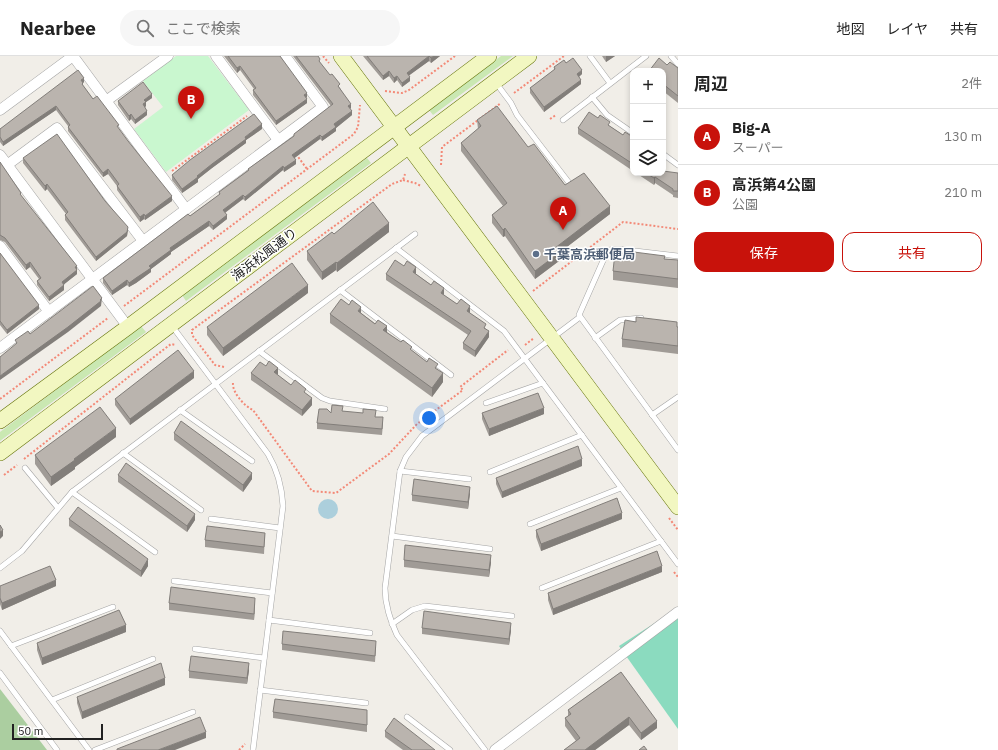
<!DOCTYPE html>
<html lang="ja">
<meta charset="utf-8">
<style>
:root{--surface:#fff;--page:#f6f6f6;--text:#222;--muted:#767676;--line:#e0e0e0;--accent:#c8120b}
body{margin:0;font-family:"IBM Plex Sans","Noto Sans JP",sans-serif;background:var(--page);color:var(--text)}
.controls{position:absolute;right:12px;top:12px;display:grid;overflow:hidden;border-radius:8px;box-shadow:0 2px 6px #0003}
.controls button{width:36px;height:36px;display:grid;place-items:center;padding:0;border:0;border-bottom:1px solid var(--line);background:var(--surface);color:var(--text);font:20px sans-serif}
.scale{position:absolute;left:12px;bottom:10px;width:91px;box-sizing:border-box;padding-left:4px;border:2px solid #212121;border-top:0;font-size:11px;line-height:14px;white-space:nowrap;color:#212121;-webkit-text-stroke:3px #fff;paint-order:stroke}
.you{position:absolute;left:429px;top:362px;width:14px;height:14px;margin:-10px;border:3px solid #fff;border-radius:50%;background:#1a73e8;box-shadow:0 0 0 6px #1a73e833}
.badge{display:grid;place-items:center;width:26px;height:26px;border-radius:50%;background:var(--accent);color:#fff;font-size:13px;font-weight:700}
.pin{position:absolute;translate:-50% -33px;filter:drop-shadow(0 1px 2px #0008)}
.pin::after{content:'';position:absolute;top:21px;width:14px;height:12px;background:inherit;clip-path:polygon(0 0,100% 0,50% 100%)}
.list{margin:0;padding:0;list-style:none}
h2{display:flex;justify-content:space-between;align-items:center;height:52px;margin:0;padding:0 16px;font-size:17px}
h2 small{font-size:13px;font-weight:400;color:var(--muted)}
.list li{display:grid;grid-template-columns:26px 1fr auto;gap:12px;align-items:center;box-sizing:border-box;height:56px;padding:0 16px;border-top:1px solid var(--line)}
.list b{display:block;font-size:15px;white-space:nowrap}
.list p{margin:0;font-size:13px;white-space:nowrap;color:var(--muted)}
.list em{font-size:13px;font-style:normal;color:var(--muted)}
.actions{display:flex;gap:8px;padding:12px 16px}
.actions a{flex:1;padding:9px 0;border:1px solid var(--accent);border-radius:12px;text-align:center;font-size:14px;color:var(--accent)}
.actions .main{background:var(--accent);color:#fff}
.icon{flex:none;width:22px;height:22px;fill:none;stroke:currentColor;stroke-width:2;stroke-linecap:round;stroke-linejoin:round}
.map{position:relative;flex:none;width:678px;height:694px;overflow:hidden}
header{display:flex;align-items:center;gap:24px;box-sizing:border-box;height:56px;padding:0 20px;background:var(--surface);border-bottom:1px solid var(--line)}
header strong{font-size:19px}
nav{display:flex;gap:22px;margin-inline-start:auto;font-size:14px}
.search{width:280px;height:36px;background:var(--page);display:flex;align-items:center;gap:10px;box-sizing:border-box;padding:0 14px;border-radius:22px;color:var(--muted);font-size:15px}
main{display:flex}
aside{flex:1;background:var(--surface)}
.map>svg:first-child{display:block}
</style>
<header>
<strong>Nearbee</strong>
<div class="search"><svg class="icon" aria-label="search" viewBox="0 0 24 24"><circle cx="10" cy="10" r="6"/><path d="M15 15l6 6"/></svg>ここで検索</div>
<nav><a>地図</a><a>レイヤ</a><a>共有</a></nav>
</header>
<main>
<div class="map">
<svg width="678" height="694" viewBox="0 0 678 694">
<rect width="100%" height="100%" fill="#f1eee8"/>
<!-- grass -->
<g fill="#cae8b2">
<path d="M501,0H513L433,59L429,54Z"/>
<path d="M367,102L371,107L186,245L182,239Z"/>
<path d="M141,270L146,276L0,385V376Z"/>
</g>
<!-- forest -->
<path fill="#abcea0" d="M0,633L47,694H0Z"/>
<!-- park -->
<path fill="#c9f7cf" d="M176,0H208L249,54L166,116L134,73L163,51L143,25Z"/>
<!-- pitch -->
<path fill="#8bdbbf" d="M678,552V673L619,590Z"/>
<!-- water -->
<circle fill="#accfdc" cx="328" cy="453" r="10"/>
<g fill="none" stroke-linecap="round" stroke-linejoin="round">
<defs>
<g id="lane">
<path d="M590,0L610,27"/>
<path d="M671,0L678,8"/>
<path d="M496,27L511,47L517,59L570,128"/>
<path d="M592,41L607,59L633,77"/>
<path d="M563,64L646,0"/>
<path d="M663,98L678,109"/>
<path d="M396,192L504,275L678,508"/>
<path d="M678,200L618,193L609,194L606,198L579,259L678,394"/>
<path d="M340,234L451,319"/>
<path d="M172,270L268,398C278,415 282,431 283,450L253,694"/>
<path d="M595,282L620,264L641,262"/>
<path d="M259,295L322,342L330,345L385,353"/>
<path d="M486,347L543,327"/>
<path d="M180,354L252,405"/>
<path d="M652,359L678,341"/>
<path d="M123,397L201,454"/>
<path d="M25,412L58,452"/>
<path d="M400,415L469,423"/>
<path d="M490,416L582,379"/>
<path d="M72,436L155,496"/>
<path d="M211,463L280,472"/>
<path d="M530,468L621,432"/>
<path d="M392,480L490,493"/>
<path d="M0,512L22,495L72,436L415,178"/>
<path d="M174,525L272,537"/>
<path d="M542,532L661,485"/>
<path d="M269,564L370,577"/>
<path d="M392,568L412,554L425,550L512,560"/>
<path d="M0,575L89,694"/>
<path d="M11,590L113,551"/>
<path d="M195,593L264,602"/>
<path d="M0,617L57,694"/>
<path d="M260,634L366,647"/>
<path d="M52,644L153,603"/>
<path d="M407,661L450,694"/>
<path d="M95,694L193,656"/>
<path d="M485,694L397,579C390,563 385,549 385,532L400,415L406,401L422,380L580,261"/>
</g>
<g id="street">
<path d="M73,0L186,153"/>
<path d="M216,0L278,84"/>
<path d="M106,45L168,0"/>
<path d="M0,54L73,0"/>
<path d="M0,99L128,271"/>
<path d="M7,109L57,72L143,185"/>
<path d="M0,190L49,256"/>
<path d="M0,292L323,51L285,0"/>
<path d="M495,694L678,556"/>
</g>
<g id="secondary">
<path d="M341,0L678,451"/>
<path d="M0,365L128,271L489,0"/>
<path d="M0,397L529,0"/>
</g>
</defs>
<!-- lane casing -->
<use href="#lane" stroke="#a5a5a5" stroke-width="6"/>
<!-- street casing -->
<use href="#street" stroke="#a5a5a5" stroke-width="11"/>
<!-- secondary casing -->
<use href="#secondary" stroke="#66750b" stroke-width="16"/>
<!-- path -->
<g stroke="#f38977" stroke-width="2" stroke-dasharray="2 2" stroke-linecap="butt">
<path d="M323,0L329,7"/>
<path d="M385,35L402,37L409,34L455,0"/>
<path d="M514,37L564,0"/>
<path d="M550,63L556,59"/>
<path d="M296,98L307,113"/>
<path d="M441,109L442,91L501,47"/>
<path d="M172,115L247,60"/>
<path d="M403,124L415,127L421,130"/>
<path d="M533,235L623,166L678,173"/>
<path d="M124,250L354,78L358,71L360,49"/>
<path d="M525,289L534,282"/>
<path d="M224,311L215,309L192,279V274L392,128L403,124L405,118"/>
<path d="M233,327C232,336 244,350 253,354L312,435L336,437L389,398L417,368L463,334L460,331L508,294"/>
<path d="M0,343L108,262"/>
<path d="M24,403L163,294L171,288L176,289"/>
<path d="M4,419L17,409"/>
<path d="M669,462L678,474"/>
<path d="M674,516L678,521"/>
<path d="M239,694L245,688"/>
</g>
<!-- lane -->
<use href="#lane" stroke="#fff" stroke-width="5"/>
<!-- street -->
<use href="#street" stroke="#fff" stroke-width="10"/>
<!-- secondary -->
<use href="#secondary" stroke="#f2f7c1" stroke-width="15"/>
</g>
<!-- wall -->
<g fill="#a09b96">
<path d="M224,0H280L307,41L306,42L307,47L276,69L253,39V34L254,33L240,14L237,17Z"/>
<path d="M293,0H318L320,7L340,32L351,52L350,53L352,59L336,72V75L322,85L320,83L294,102L296,108L284,116L283,114L245,145L243,143L225,157L227,163L213,174L209,170L171,196V198L151,213V216L136,227L129,231L127,229L112,239L103,227V222L219,139V136L248,114V113L294,80V78L331,50Z"/>
<path d="M363,0H440L431,7L429,5L409,19L410,25L402,31L397,24L394,27L389,20L383,24Z"/>
<path d="M602,0H615L606,6Z"/>
<path d="M566,7L582,18L579,21L581,28L544,56L530,37V32L554,14V11Z"/>
<path d="M667,9L678,12V47L663,35V15Z"/>
<path d="M84,26L83,27V30L93,43L119,73L172,145L145,164L144,163L140,166L117,134V130L108,118L103,121L68,75V70L56,54L3,90L0,86V73Z"/>
<path d="M152,42L146,46V50L145,51L147,59L135,68L131,63L129,65L118,49V45Z"/>
<path d="M598,62L623,79L633,81V115L578,78V72Z"/>
<path d="M477,64L528,91L565,129L610,158L559,197V205L535,223L505,180L503,181L492,167V159L503,150L461,95V87L478,73Z"/>
<path d="M262,73L246,84V87L212,112L198,123V126L182,137L172,124V119Z"/>
<path d="M23,102L128,175L127,180L96,205L65,164V159L66,158L47,133L45,135L23,107Z"/>
<path d="M0,106L21,140L77,213V218L64,228V234L49,245L37,229V225L39,223L30,211L26,214L5,186L0,184Z"/>
<path d="M636,117H678V142L673,141V139L655,127L654,129Z"/>
<path d="M389,176L337,216L336,214L322,224L307,204V195L334,178Z"/>
<path d="M0,197L39,253L7,278L0,269Z"/>
<path d="M665,203L678,204V232L613,224V215Z"/>
<path d="M416,217V218L444,238L443,239L457,248L470,256V257L486,273L489,281L475,301L463,293V287L468,279L386,224V218Z"/>
<path d="M308,237L223,300L207,279V271Z"/>
<path d="M361,257L438,314L443,326L432,341L330,267V258Z"/>
<path d="M636,266L678,271V298L622,291V283Z"/>
<path d="M251,317L278,318L277,319L291,329L306,338L312,349L302,360L251,324Z"/>
<path d="M194,322L130,369L115,349V343Z"/>
<path d="M343,355L376,361L383,368L382,379L317,373V367L331,357Z"/>
<path d="M482,357L544,358L489,380L482,363Z"/>
<path d="M174,377L252,423L243,436L174,384Z"/>
<path d="M116,381L75,411V413L51,430L35,408V399Z"/>
<path d="M582,410L502,442L496,428V422Z"/>
<path d="M118,419L195,464L187,476L118,426Z"/>
<path d="M470,437L468,453L412,445V439Z"/>
<path d="M69,463L148,510L141,521L69,470Z"/>
<path d="M622,463L541,495L536,481V474Z"/>
<path d="M265,477L264,498L205,491V484Z"/>
<path d="M404,504L491,506L489,521L404,511Z"/>
<path d="M662,516L553,559L548,544V537Z"/>
<path d="M0,530H56L2,554L0,548Z"/>
<path d="M169,547L255,548L254,564L169,554Z"/>
<path d="M422,572L511,574L509,589L422,578Z"/>
<path d="M126,576L42,609L37,594V587Z"/>
<path d="M282,588L376,591L375,606L282,594Z"/>
<path d="M249,614L247,628L189,622V615Z"/>
<path d="M621,616L657,672L641,684L629,669L595,694H564L576,685L565,670V662L568,660V654Z"/>
<path d="M165,629L82,663L77,647V641Z"/>
<path d="M367,654V676L273,662V656Z"/>
<path d="M385,675L435,694H403L385,681Z"/>
</g>
<!-- shaded-wall -->
<g fill="#827e7a">
<path d="M429,0V5L407,21V17Z"/>
<path d="M434,0H440L431,7V2Z"/>
<path d="M606,0H615L606,6Z"/>
<path d="M240,10V14L237,17V12Z"/>
<path d="M582,14V18L577,22V18Z"/>
<path d="M389,15V20L383,24V20Z"/>
<path d="M397,20V24L394,27V22Z"/>
<path d="M410,21V25L402,31V27Z"/>
<path d="M84,22V26L81,29V24Z"/>
<path d="M581,24V28L544,56V51Z"/>
<path d="M307,37V41L304,44V39Z"/>
<path d="M152,38V42L146,46V50L143,53V48L144,44Z"/>
<path d="M307,43V47L276,69V65Z"/>
<path d="M351,48V52L348,54V50Z"/>
<path d="M56,50V54L3,90V86Z"/>
<path d="M147,55V59L135,68V64Z"/>
<path d="M352,55V59L336,72V75L322,85V81L334,68Z"/>
<path d="M131,58V63L129,65V60Z"/>
<path d="M262,68V73L246,84V87L212,112L198,123V126L182,137V133L197,120L245,81Z"/>
<path d="M320,79V83L292,104V99Z"/>
<path d="M296,104V108L284,116V112Z"/>
<path d="M283,110V114L245,145V141Z"/>
<path d="M108,113V118L103,121V117Z"/>
<path d="M655,121V127L654,129V122Z"/>
<path d="M47,128V133L45,135V130Z"/>
<path d="M243,139V143L223,158V154Z"/>
<path d="M172,140V145L145,164V160Z"/>
<path d="M610,150V158L555,200V192Z"/>
<path d="M144,158V163L140,166V161Z"/>
<path d="M227,159V163L213,174V170Z"/>
<path d="M209,165V170L171,196V198L151,213V216L136,227L129,231V227L170,192Z"/>
<path d="M389,167V176L337,216V207Z"/>
<path d="M128,171L127,180L96,205V201Z"/>
<path d="M505,172V180L503,181V174Z"/>
<path d="M559,197V205L535,223V215Z"/>
<path d="M30,206V211L26,214V209Z"/>
<path d="M336,206V214L322,224V216Z"/>
<path d="M77,210V218L62,230V226Z"/>
<path d="M416,211V217L413,222V216Z"/>
<path d="M127,224V229L112,239V235Z"/>
<path d="M64,229V234L49,245V241Z"/>
<path d="M308,229V237L223,300V292Z"/>
<path d="M444,232V238L441,243V237Z"/>
<path d="M102,242L101,250L68,276L0,324V320Z"/>
<path d="M39,249V253L7,278V274Z"/>
<path d="M470,250V256L467,261V255Z"/>
<path d="M361,251V259L358,255Z"/>
<path d="M387,270V279L383,274Z"/>
<path d="M489,275V281L475,301V295Z"/>
<path d="M278,312V318L274,323V316Z"/>
<path d="M194,315V322L130,369V363Z"/>
<path d="M443,317V326L432,341V332Z"/>
<path d="M312,342V349L302,360V354Z"/>
<path d="M544,352V358L489,380V373Z"/>
<path d="M116,372V381L75,411V413L51,430V421L74,403Z"/>
<path d="M582,403V410L502,442V436Z"/>
<path d="M252,417V423L243,436V429Z"/>
<path d="M470,431V437L468,453V446Z"/>
<path d="M622,457V463L541,495V488Z"/>
<path d="M195,458V464L187,476V470Z"/>
<path d="M3,474V480L0,483V476Z"/>
<path d="M491,499V506L489,521V514Z"/>
<path d="M148,503V510L141,521V515Z"/>
<path d="M662,510V516L553,559V553Z"/>
<path d="M56,524V530L2,554V547Z"/>
<path d="M255,542V548L254,564V558Z"/>
<path d="M511,567V574L509,589V583Z"/>
<path d="M126,569V576L42,609V602Z"/>
<path d="M249,607V614L247,628V622Z"/>
<path d="M165,622V629L82,663V656Z"/>
<path d="M629,661V669L595,694H585Z"/>
<path d="M657,665V672L641,684V677Z"/>
<path d="M206,676V682L175,694H158Z"/>
</g>
<!-- building -->
<g fill="#bab4ae" stroke="#827e7a">
<path d="M228,0H280L307,37L304,39L307,43L276,65L253,34L256,32L240,10L237,12Z"/>
<path d="M296,0H318L320,3L319,5L330,19L332,18L340,28L338,30L351,48L348,50L352,55L334,68L336,71L322,81L320,79L292,99L296,104L284,112L283,110L245,141L243,139L223,154L227,159L213,170L209,165L170,192L171,194L149,210L151,212L136,222L129,227L127,224L112,235L103,222L188,158L190,160L220,138L219,136L249,114L248,113L294,80V78L333,48Z"/>
<path d="M367,0H434L431,2L429,0L407,17L410,21L402,27L397,20L394,22L389,15L383,20Z"/>
<path d="M573,2L582,14L577,18L581,24L544,51L530,32L555,13L554,11L564,4L566,7Z"/>
<path d="M659,2L667,9L670,6L678,12V40L663,28V15H649Z"/>
<path d="M78,14L84,22L81,24L83,27L82,28L93,43L97,40L119,69L117,70L128,85L172,140L145,160L144,158L140,161L117,130L119,128L108,113L103,117L68,71L70,69L56,50L3,86L0,81V73Z"/>
<path d="M143,26L152,38L144,44L146,46L143,48L147,55L135,64L131,58L129,60L118,45Z"/>
<path d="M497,50L528,91L534,88L565,129L584,117L610,150L555,192L559,197L535,215L505,172L503,174L492,159L507,147L461,87L481,70L477,64Z"/>
<path d="M589,56L598,62L600,59L610,66L608,69L623,79L625,76L633,81V108L578,72Z"/>
<path d="M254,58L262,68L245,81L246,83L212,108L197,120L198,121L182,133L172,119L190,104Z"/>
<path d="M57,78L105,145L128,171L127,176L96,201L65,159L68,156L47,128L45,130L23,102Z"/>
<path d="M0,106L21,137L20,138L77,210L75,211L77,214L62,226L64,229L49,241L37,225L41,222L30,206L26,209L5,182L0,179Z"/>
<path d="M663,115L678,117V135H673V133L655,121L654,122L646,117H663Z"/>
<path d="M373,146L389,167L337,207L336,206L322,216L307,195L332,176L334,178Z"/>
<path d="M626,195L665,200L664,203L678,204V223L613,215L615,197L626,198Z"/>
<path d="M0,197L39,249L7,274L0,265Z"/>
<path d="M395,204L404,210L407,205L416,211L413,216L431,229L434,225L444,232L441,237L457,248L461,243L470,250L467,255L486,268L484,272L489,275L475,295L463,287L471,275L386,218Z"/>
<path d="M292,207L308,229L223,292L207,271Z"/>
<path d="M93,230L102,242L100,244L101,245L68,271L0,320V301L17,287L15,284L28,275L30,278Z"/>
<path d="M341,243L349,249L352,244L361,251L358,255L375,268L378,264L387,270L383,274L401,286L403,284L412,291L410,293L427,306L429,302L438,308L435,312L443,317L432,332L330,258Z"/>
<path d="M636,261L677,266V271H678V290L622,283L625,264L636,266Z"/>
<path d="M178,294L194,315L130,363L115,343Z"/>
<path d="M269,305L278,312L274,316L291,329L295,324L306,333L304,336L312,342L302,354L251,317L260,306L266,310Z"/>
<path d="M538,337L544,352L489,373L482,357Z"/>
<path d="M332,349L343,350L342,355L363,357V353L376,354L375,361H383L382,373L317,367L319,353H327L331,357Z"/>
<path d="M100,351L116,372L74,403L75,404L51,421L35,399Z"/>
<path d="M181,365L252,417L243,429L174,377Z"/>
<path d="M578,390L582,403L502,436L496,422Z"/>
<path d="M126,407L195,458L187,470L118,419Z"/>
<path d="M414,423L470,431L468,446L412,439Z"/>
<path d="M617,442L622,457L541,488L536,474Z"/>
<path d="M78,451L148,503L141,515L69,463Z"/>
<path d="M0,469L3,474L0,476Z"/>
<path d="M207,470L265,477L264,491L205,484Z"/>
<path d="M405,489L491,499L489,514L404,504Z"/>
<path d="M657,495L662,510L553,553L548,537Z"/>
<path d="M50,510L56,524L2,547L0,542V530Z"/>
<path d="M171,531L255,542L254,558L169,547Z"/>
<path d="M119,554L126,569L42,602L37,587Z"/>
<path d="M424,555L511,567L509,583L422,572Z"/>
<path d="M283,575L376,585L375,600L282,588Z"/>
<path d="M191,600L249,607L247,622L189,615Z"/>
<path d="M161,607L165,622L82,656L77,641Z"/>
<path d="M621,616L657,665L641,677L629,661L585,694H564L580,682L565,662L571,658L568,654Z"/>
<path d="M275,643L367,654V669L273,656Z"/>
<path d="M200,661L206,676L158,694H117V693Z"/>
<path d="M394,662L435,694H412L385,675Z"/>
<path d="M644,690L647,694H639Z"/>
</g>
<!-- markers -->
<circle fill="#5c6f8a" stroke="#fff" stroke-width="1.5" cx="536" cy="198" r="4"/>
<g text-anchor="middle" stroke-width="3" stroke-linejoin="round" paint-order="stroke">
<!-- street labels -->
<g font-size="13" fill="#212121" stroke="#fff">
<text transform="translate(264 198) rotate(-37)" y="5">海浜松風通り</text>
</g>
<!-- service labels -->
<g font-size="13" font-weight="bold" fill="#4e5e75" stroke="#fff" text-anchor="start">
<text x="544" y="203">千葉高浜郵便局</text>
</g>
</g>
</svg>
<div class="controls">
<button>+</button>
<button>−</button>
<button><svg class="icon" aria-label="layers" viewBox="0 0 24 24"><path d="M12 4l9 5-9 5-9-5zM3 14l9 5 9-5"/></svg></button>
</div>
<div class="scale">50 m</div>
<div class="you"></div>
<div class="pin badge" style="left:563px;top:174px">A</div>
<div class="pin badge" style="left:191px;top:63px">B</div>
</div>
<aside>
<h2>周辺<small>2件</small></h2>
<ul class="list">
<li><span class="badge">A</span><div><b>Big-A</b><p>スーパー</p></div><em>130 m</em></li>
<li><span class="badge">B</span><div><b>高浜第4公園</b><p>公園</p></div><em>210 m</em></li>
</ul>
<div class="actions"><a class="main">保存</a><a>共有</a></div>
</aside>
</main>
